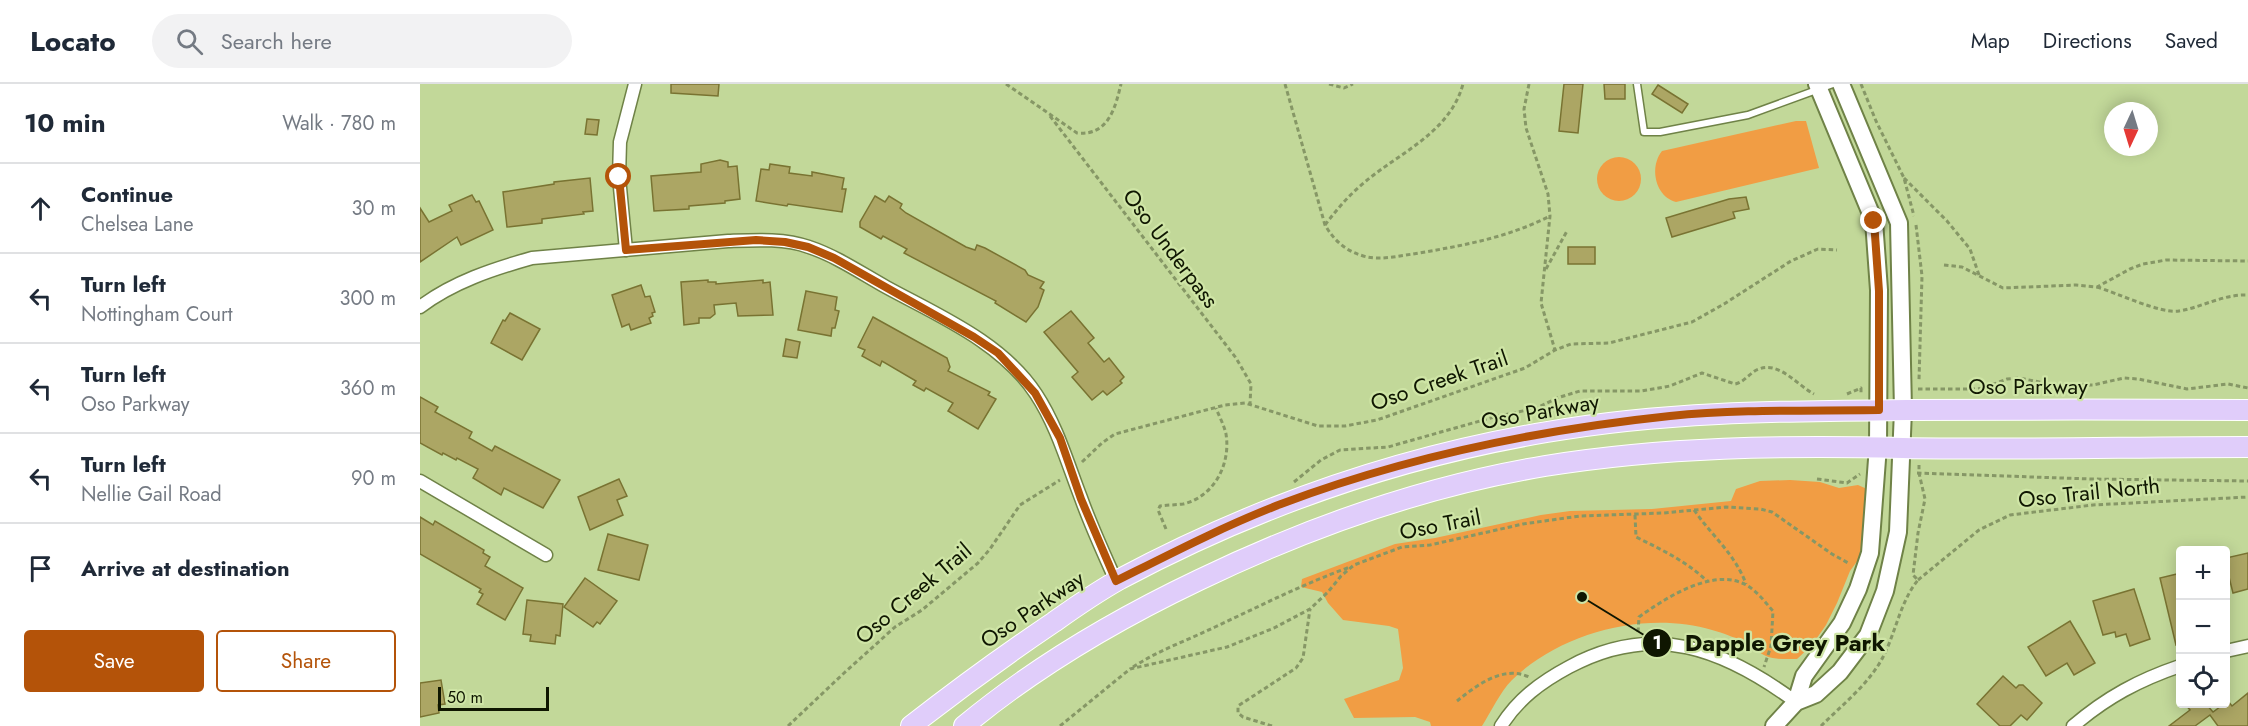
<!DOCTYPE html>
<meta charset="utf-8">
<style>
:root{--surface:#fff;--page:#f2f2f3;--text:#1f2937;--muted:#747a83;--line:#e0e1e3;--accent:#b45309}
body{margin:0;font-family:Jost,sans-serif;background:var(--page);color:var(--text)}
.controls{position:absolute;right:18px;bottom:18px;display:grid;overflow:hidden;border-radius:6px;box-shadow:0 3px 15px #0003}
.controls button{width:54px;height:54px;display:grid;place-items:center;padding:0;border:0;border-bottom:2px solid var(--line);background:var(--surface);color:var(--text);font:30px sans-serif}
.compass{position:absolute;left:1684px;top:18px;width:54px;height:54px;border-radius:50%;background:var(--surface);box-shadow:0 3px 15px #0003;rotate:184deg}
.scale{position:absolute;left:18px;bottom:15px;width:111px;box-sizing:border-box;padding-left:6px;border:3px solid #0f1601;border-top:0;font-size:16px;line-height:21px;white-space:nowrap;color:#0f1601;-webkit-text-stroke:4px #cfe5a6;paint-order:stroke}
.stop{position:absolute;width:18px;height:18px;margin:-14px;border:4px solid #b45309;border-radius:50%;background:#fff}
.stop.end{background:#b45309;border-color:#fff;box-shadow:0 2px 6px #0008}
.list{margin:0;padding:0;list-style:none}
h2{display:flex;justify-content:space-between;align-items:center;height:78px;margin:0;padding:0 24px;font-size:26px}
h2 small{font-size:20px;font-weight:400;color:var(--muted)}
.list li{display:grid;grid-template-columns:39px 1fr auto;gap:18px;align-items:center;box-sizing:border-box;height:90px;padding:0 24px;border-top:2px solid var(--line)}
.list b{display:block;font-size:22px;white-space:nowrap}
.list p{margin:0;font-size:20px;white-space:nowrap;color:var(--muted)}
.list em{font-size:20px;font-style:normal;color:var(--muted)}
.actions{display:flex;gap:12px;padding:18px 24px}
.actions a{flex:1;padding:14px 0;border:2px solid var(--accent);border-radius:6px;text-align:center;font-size:21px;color:var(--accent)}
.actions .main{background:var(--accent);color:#fff}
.icon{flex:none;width:33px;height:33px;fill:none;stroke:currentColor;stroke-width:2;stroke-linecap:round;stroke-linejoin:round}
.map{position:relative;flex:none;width:1828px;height:642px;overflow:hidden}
header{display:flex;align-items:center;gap:36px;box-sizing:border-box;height:84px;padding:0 30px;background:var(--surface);border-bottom:2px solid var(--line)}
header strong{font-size:28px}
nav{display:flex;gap:33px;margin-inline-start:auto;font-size:21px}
.search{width:420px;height:54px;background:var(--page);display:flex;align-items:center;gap:15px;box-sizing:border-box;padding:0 21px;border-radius:33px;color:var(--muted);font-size:22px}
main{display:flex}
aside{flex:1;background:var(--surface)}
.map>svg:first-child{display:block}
</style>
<header>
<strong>Locato</strong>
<div class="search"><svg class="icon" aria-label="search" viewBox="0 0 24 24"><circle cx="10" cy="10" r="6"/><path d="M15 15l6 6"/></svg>Search here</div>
<nav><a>Map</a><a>Directions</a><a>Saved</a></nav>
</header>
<main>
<aside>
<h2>10 min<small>Walk · 780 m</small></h2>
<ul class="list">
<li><svg class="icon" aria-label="ahead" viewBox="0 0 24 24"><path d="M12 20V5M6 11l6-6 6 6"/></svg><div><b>Continue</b><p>Chelsea Lane</p></div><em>30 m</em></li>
<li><svg class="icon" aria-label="left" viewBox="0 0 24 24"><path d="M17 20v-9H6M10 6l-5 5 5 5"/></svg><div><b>Turn left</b><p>Nottingham Court</p></div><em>300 m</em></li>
<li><svg class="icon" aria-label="left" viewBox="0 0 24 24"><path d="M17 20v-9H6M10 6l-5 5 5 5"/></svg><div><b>Turn left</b><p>Oso Parkway</p></div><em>360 m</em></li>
<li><svg class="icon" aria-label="left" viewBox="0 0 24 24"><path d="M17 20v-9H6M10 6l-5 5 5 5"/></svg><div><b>Turn left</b><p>Nellie Gail Road</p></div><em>90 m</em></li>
<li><svg class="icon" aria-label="arrive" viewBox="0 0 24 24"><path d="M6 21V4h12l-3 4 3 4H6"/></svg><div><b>Arrive at destination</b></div></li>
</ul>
<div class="actions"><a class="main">Save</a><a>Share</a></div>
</aside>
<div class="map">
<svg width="1828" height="642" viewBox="0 0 1828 642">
<rect width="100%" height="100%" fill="#c2d899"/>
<!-- green -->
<g fill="#f19d44">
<path d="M1376,37H1386L1399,84L1256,118C1235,113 1229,83 1242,67Z"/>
<circle cx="1199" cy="95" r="22"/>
<path d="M1370,396L1400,398L1419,404L1438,401L1447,405L1443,460L1438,476L1430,487L1417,519L1406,541L1392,561L1377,575C1367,575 1355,576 1346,572C1339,569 1333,563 1326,559C1316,554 1303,549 1292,546C1226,526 1141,548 1092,596C1080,608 1071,628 1062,642H1011L1010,638L995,633L934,634L924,615L979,596L983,584L978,545L969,542L923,536L908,519L902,508L881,503L882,495L975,460L1015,454L1121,431L1150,427L1232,425L1311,417L1316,405L1340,397Z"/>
</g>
<!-- building -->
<g fill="#aca664" stroke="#797332" stroke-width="1.5">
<path d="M251,0H299L298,12L251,9Z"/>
<path d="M1144,0H1163L1158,49L1139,47Z"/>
<path d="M1184,0H1205V15H1185Z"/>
<path d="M1238,1L1268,20L1262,29L1232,10Z"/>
<path d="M167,35L179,36L177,51L165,50Z"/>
<path d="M300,76L308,78V83L317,82L320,115L305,117V119L269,122V125L234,127L231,92L281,88V80Z"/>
<path d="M350,80L370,83L369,89L392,92V88L424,94L422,105H426L422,128L368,120L367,122L336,117L341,85L349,86Z"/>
<path d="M170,94L173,127L163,128L164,130L122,135V139L87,143L83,108L134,100V98Z"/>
<path d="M52,111L56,118L59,117L73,146L41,161L37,153L0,178V124L9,138L32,127L29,121Z"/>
<path d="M455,112L465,118L469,112L482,120L480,124L486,129L546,163L555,166L557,161L565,164L605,186L608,191L624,198L620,204L624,206L618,223L606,238L575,219L576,217L484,169L487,165L463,152L461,155L440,143V138Z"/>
<path d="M1326,113L1329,125L1313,128L1315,134L1252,153L1246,134L1309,115Z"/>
<rect x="1148" y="163" width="27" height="17"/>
<path d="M288,196V198H296V200L343,196V199L350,198L353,231L318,232L316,219L294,221L295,230L290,234H279V239L264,241L261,198Z"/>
<path d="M221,201L225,213L230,212L235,228L232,229L233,232L229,234L231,239L211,246L209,240L202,243L192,211Z"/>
<path d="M386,207L417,213L415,226L419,227L415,244H412L411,252L378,246Z"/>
<path d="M651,227L674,254L668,259L684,278L689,274L704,293L700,297L702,299L687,311L683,307L672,316L652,293L658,288L624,248Z"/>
<path d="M90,229L120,245L102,276L71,259L83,236L85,237Z"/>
<path d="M453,233L527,274L530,283L528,287L570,308L568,311L576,315L558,345L528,327L533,319L506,304L504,307L493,301L496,297L462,277L460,282L442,272L445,266L438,263Z"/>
<path d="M366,255L380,258L377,274L363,272Z"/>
<path d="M0,313L18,323L15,328L52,348L49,354L72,367L75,362L140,396L123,424L84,404L81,411L53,394L58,385L37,374L36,376L23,369L22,371L0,359Z"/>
<path d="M199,395L207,412L197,416L203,431L170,446L158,413Z"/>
<path d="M0,433L13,441L15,437L64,466L63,469L70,473L65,482L103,504L85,536L57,520L63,510L59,508L61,505L0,470Z"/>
<path d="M188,450L228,461L219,496L178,486Z"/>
<path d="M1828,469V505L1813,509L1808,489L1806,490V474Z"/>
<path d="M1761,489V560L1756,561L1740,494Z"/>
<path d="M165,494L197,517L180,540L177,538L173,543L144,523Z"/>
<path d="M1714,505L1730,555L1710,562L1706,550L1696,553L1695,548L1683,551L1673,517Z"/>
<path d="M107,516L143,520L140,552L136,551L135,560L110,557L111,551L103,550Z"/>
<path d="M1650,537L1675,579L1654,591L1647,579L1626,592L1608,563Z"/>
<path d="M1583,592L1596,604L1599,601H1603L1622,619L1607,636L1601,631L1590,642H1580L1557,620Z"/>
<path d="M21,596L25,620L18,621L19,629L0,633V599Z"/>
<path d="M1828,609V642H1798L1790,631L1775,642H1749L1770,626L1765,620H1786L1793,628L1808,617L1812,622Z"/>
</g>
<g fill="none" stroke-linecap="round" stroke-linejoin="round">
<defs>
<path id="lane" d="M1217,0L1224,48H1240L1328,31L1413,0"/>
<g id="street">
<path d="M206,166L199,93L200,58L215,0"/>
<path d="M0,223C33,198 73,185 112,174L308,157C334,156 364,154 389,163C416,172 441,189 466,203C517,231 582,258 616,310C637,342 647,378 661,414C671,442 684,470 696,497"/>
<path d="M0,397L126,471"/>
<path d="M1806,567L1828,562"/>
<path d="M1081,642C1098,615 1121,598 1149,583C1234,537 1304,565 1376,618"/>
<path d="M1653,642C1687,613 1719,596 1760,582"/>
</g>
<g id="secondary">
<path d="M1376,618L1384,592L1422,539L1438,505L1450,469L1458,362L1459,206L1454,137L1397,0"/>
<path d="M1354,642L1376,618L1396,610L1420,588L1448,551L1465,507L1478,448L1483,326L1479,139L1421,0"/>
</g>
<g id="primary">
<path d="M491,642C537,606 585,571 634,538C655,523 677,508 700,495C833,424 978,373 1127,348C1246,327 1367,327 1487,326C1601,325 1714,326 1828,326"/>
<path d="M544,642C615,583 695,536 779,496C889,443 1004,402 1125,382C1243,363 1364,361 1483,364C1598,366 1713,363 1828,363"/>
</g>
</defs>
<!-- lane casing -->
<use href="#lane" stroke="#6f8247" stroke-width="9"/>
<!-- street casing -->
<use href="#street" stroke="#6f8247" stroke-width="15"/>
<!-- secondary casing -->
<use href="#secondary" stroke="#6f8247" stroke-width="20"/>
<!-- primary casing -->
<use href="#primary" stroke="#fff" stroke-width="22"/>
<!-- path -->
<g stroke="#869766" stroke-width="3" stroke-dasharray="4.5 3" stroke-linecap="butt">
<path d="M586,0L657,49C688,52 695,25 701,0"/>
<path d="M865,0L905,141C915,158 927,168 947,173C961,176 979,172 993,170C1041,162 1087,154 1130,132"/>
<path d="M909,0L924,4L933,0"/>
<path d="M1109,0L1104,25L1106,44L1128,110L1130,132L1121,219L1135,266"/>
<path d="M1441,0L1456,37L1484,94L1494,132"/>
<path d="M630,32L816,274L831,300L830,320"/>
<path d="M1484,94L1527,137L1550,165L1559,191"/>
<path d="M905,141C917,125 930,110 946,97C981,68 1030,48 1043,0"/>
<path d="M1496,141L1502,192L1499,296"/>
<path d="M1524,181L1542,183L1583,204L1656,201L1677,203L1710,185L1723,180L1746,176L1828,177"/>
<path d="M1126,185L1147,147"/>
<path d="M1677,203C1697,209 1741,230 1759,227C1783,223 1803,210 1828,211"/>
<path d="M1498,305H1556L1564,304L1587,295L1599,294L1635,301H1673L1704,294L1718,295L1767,305L1808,300L1828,304"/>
<path d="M1427,310L1441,304V309"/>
<path d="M662,378L682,359L695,350L805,321L825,319L898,342H925L957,336L1105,284L1135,266L1151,260L1189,259L1272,238L1304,220L1371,177L1398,165L1417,166"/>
<path d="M1497,389L1671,395L1828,397"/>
<path d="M1397,395L1427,399L1440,390"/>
<path d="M874,398L901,376L920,366L968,363L1074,333L1117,324L1137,314L1160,307H1221L1250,302L1282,289L1315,300C1325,298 1330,288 1339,285C1359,277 1377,301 1394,310"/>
<path d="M1274,426C1292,452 1315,470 1326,500"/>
<path d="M1215,431L1216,453C1242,466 1266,477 1287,497"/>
<path d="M746,445L738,426L740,422C747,421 755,421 763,420C794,413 811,380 806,350C804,341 799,332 796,324"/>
<path d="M1498,496L1559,446L1590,431L1673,421L1828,413"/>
<path d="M1218,548L1219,533C1244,515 1290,485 1322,499C1335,504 1344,517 1353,527L1351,562L1344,583"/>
<path d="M713,583C739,566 768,556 795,543C840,522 883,500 930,483"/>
<path d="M1037,617C1057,601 1083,581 1109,593"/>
<path d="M368,642L423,590L475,543L502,526L558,479L570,465L600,421L640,396"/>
<path d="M640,642L710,585L807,563L854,544L890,525L908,508L921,492L934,481L982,463L1010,461L1103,440L1160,432L1244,429L1306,423L1340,425L1352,428L1412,470L1430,480"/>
<path d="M852,642L823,633L818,629V622L876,584L883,574L890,525"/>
<path d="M1401,642C1422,621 1449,600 1463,573C1476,548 1480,518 1498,496L1493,491L1498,449L1505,415L1499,389V381"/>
</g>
<!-- lane -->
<use href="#lane" stroke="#fff" stroke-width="6"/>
<!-- street -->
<use href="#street" stroke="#fff" stroke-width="12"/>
<!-- secondary -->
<use href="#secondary" stroke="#fff" stroke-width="16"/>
<!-- primary -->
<use href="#primary" stroke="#e0cdfa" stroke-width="20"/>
</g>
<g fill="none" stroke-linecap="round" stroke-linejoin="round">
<!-- route -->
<path stroke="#b45309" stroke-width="8" d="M199,93L206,166L336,156L365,158L388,163L414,174L554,253L578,269L615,309L640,354L661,415L696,497C750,470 804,442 861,420C986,373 1117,346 1250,332C1319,325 1390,327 1459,326V207L1454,137"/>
</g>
<g text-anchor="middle" stroke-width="4.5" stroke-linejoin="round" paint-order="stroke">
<!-- street labels -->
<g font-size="22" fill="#0f1601" stroke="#cfe5a6">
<text transform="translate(751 164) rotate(53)" y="8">Oso Underpass</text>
<text transform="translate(1019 296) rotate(-19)" y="8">Oso Creek Trail</text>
<text x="1608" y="310">Oso Parkway</text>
<text transform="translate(1120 327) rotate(-10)" y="8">Oso Parkway</text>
<text transform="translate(1669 408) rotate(-6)" y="8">Oso Trail North</text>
<text transform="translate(1020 440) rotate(-11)" y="8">Oso Trail</text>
<text transform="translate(493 509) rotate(-40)" y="8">Oso Creek Trail</text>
<text transform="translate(612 525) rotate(-34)" y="8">Oso Parkway</text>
</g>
</g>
<!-- callouts -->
<path fill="none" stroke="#0f1601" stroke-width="2" d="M1162 513L1237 559"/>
<g fill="#0f1601" stroke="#cfe5a6" stroke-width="2">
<circle cx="1162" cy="513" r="6"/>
<circle cx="1237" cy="559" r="15"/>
</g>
<g font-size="18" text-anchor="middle" font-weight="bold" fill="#fff">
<text x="1237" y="565">1</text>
</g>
<g font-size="24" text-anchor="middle" font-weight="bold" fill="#0f1601" stroke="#cfe5a6" stroke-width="4.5" stroke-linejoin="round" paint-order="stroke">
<text x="1365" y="567">Dapple Grey Park</text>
</g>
</svg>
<div class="controls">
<button>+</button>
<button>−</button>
<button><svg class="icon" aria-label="locate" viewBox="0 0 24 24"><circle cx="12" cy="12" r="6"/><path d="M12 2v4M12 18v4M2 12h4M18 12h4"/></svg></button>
</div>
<svg class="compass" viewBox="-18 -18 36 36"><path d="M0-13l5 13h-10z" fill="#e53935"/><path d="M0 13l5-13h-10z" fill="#747a83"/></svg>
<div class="scale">50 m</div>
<div class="stop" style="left:199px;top:93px"></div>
<div class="stop end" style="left:1454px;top:137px"></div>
</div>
</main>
